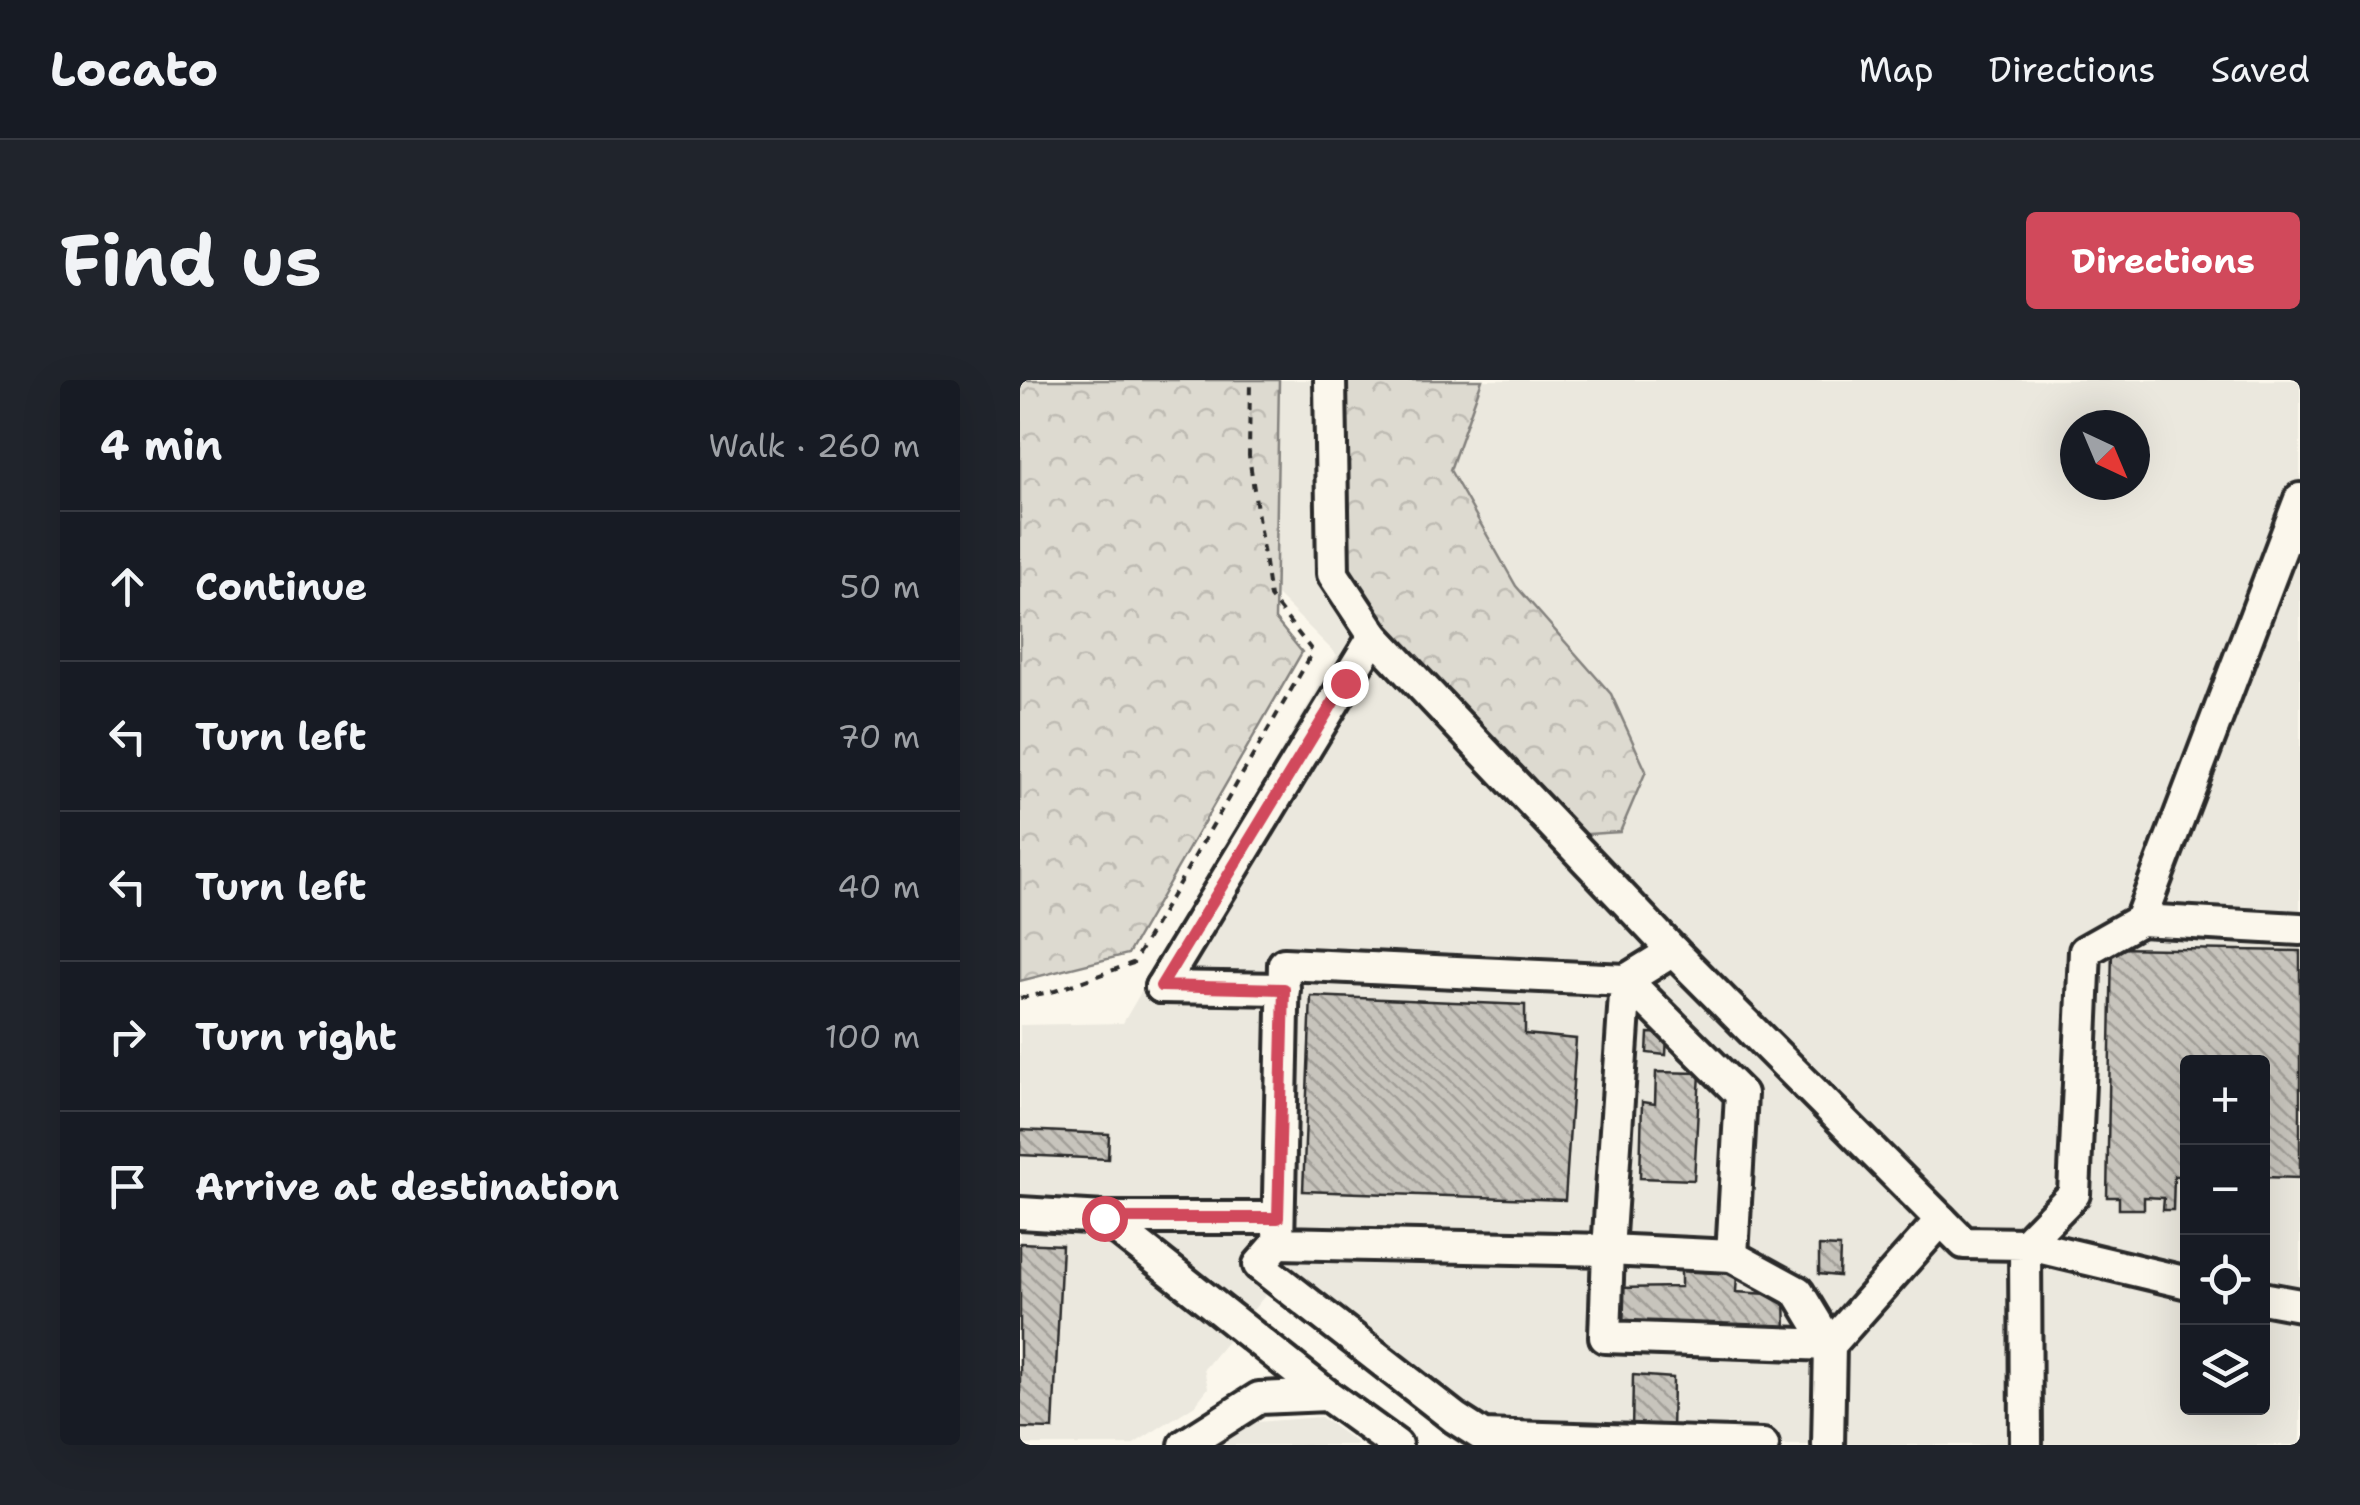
<!DOCTYPE html>
<meta charset="utf-8">
<style>
:root{--surface:#171b24;--page:#20242c;--text:#f1f3f6;--muted:#9ea1a6;--line:#363941;--accent:#d1495b}
body{margin:0;font-family:"Shantell Sans",sans-serif;background:var(--page);color:var(--text)}
.controls{position:absolute;right:30px;bottom:30px;display:grid;overflow:hidden;border-radius:10px;box-shadow:0 10px 40px #0002}
.controls button{width:90px;height:90px;display:grid;place-items:center;padding:0;border:0;border-bottom:2px solid var(--line);background:var(--surface);color:var(--text);font:50px sans-serif}
.compass{position:absolute;left:1040px;top:30px;width:90px;height:90px;border-radius:50%;background:var(--surface);box-shadow:0 10px 40px #0002;rotate:136deg}
.stop{position:absolute;width:30px;height:30px;margin:-22px;border:8px solid #d1495b;border-radius:50%;background:#fff}
.stop.end{background:#d1495b;border-color:#fff;box-shadow:0 2px 10px #0008}
.list{margin:0;padding:0;list-style:none}
h2{display:flex;justify-content:space-between;align-items:center;height:130px;margin:0;padding:0 40px;font-size:42px}
h2 small{font-size:32px;font-weight:400;color:var(--muted)}
.list li{display:grid;grid-template-columns:65px 1fr auto;gap:30px;align-items:center;box-sizing:border-box;height:150px;padding:0 40px;border-top:2px solid var(--line)}
.list b{display:block;font-size:38px;white-space:nowrap}
.list em{font-size:32px;font-style:normal;color:var(--muted)}
.icon{flex:none;width:55px;height:55px;fill:none;stroke:currentColor;stroke-width:2;stroke-linecap:round;stroke-linejoin:round}
.map{position:relative;flex:none;width:1280px;height:1065px;overflow:hidden;border-radius:10px}
header{display:flex;align-items:center;gap:60px;box-sizing:border-box;height:140px;padding:0 50px;background:var(--surface);border-bottom:2px solid var(--line)}
header strong{font-size:48px}
nav{display:flex;gap:55px;margin-inline-start:auto;font-size:35px}
.intro{display:flex;align-items:center;justify-content:space-between;box-sizing:border-box;height:240px;padding:0 60px}
h1{margin:0;font-size:70px}
.button{padding:25px 45px;border-radius:10px;background:var(--accent);color:#fff;font-size:35px;font-weight:700}
main{display:flex;gap:60px;padding:0 60px}
aside{flex:1;background:var(--surface);border-radius:10px;box-shadow:0 10px 40px #0002}
.map>svg:first-child{display:block}
</style>
<header>
<strong>Locato</strong>
<nav><a>Map</a><a>Directions</a><a>Saved</a></nav>
</header>
<div class="intro"><h1>Find us</h1><a class="button">Directions</a></div>
<main>
<aside>
<h2>4 min<small>Walk · 260 m</small></h2>
<ul class="list">
<li><svg class="icon" aria-label="ahead" viewBox="0 0 24 24"><path d="M12 20V5M6 11l6-6 6 6"/></svg><div><b>Continue</b></div><em>50 m</em></li>
<li><svg class="icon" aria-label="left" viewBox="0 0 24 24"><path d="M17 20v-9H6M10 6l-5 5 5 5"/></svg><div><b>Turn left</b></div><em>70 m</em></li>
<li><svg class="icon" aria-label="left" viewBox="0 0 24 24"><path d="M17 20v-9H6M10 6l-5 5 5 5"/></svg><div><b>Turn left</b></div><em>40 m</em></li>
<li><svg class="icon" aria-label="right" viewBox="0 0 24 24"><path d="M7 20v-9h11M14 6l5 5-5 5"/></svg><div><b>Turn right</b></div><em>100 m</em></li>
<li><svg class="icon" aria-label="arrive" viewBox="0 0 24 24"><path d="M6 21V4h12l-3 4 3 4H6"/></svg><div><b>Arrive at destination</b></div></li>
</ul>
</aside>
<div class="map">
<svg width="1280" height="1065" viewBox="0 0 1280 1065">
<defs>
<pattern id="forest-crowns" width="20" height="18" patternUnits="userSpaceOnUse" patternTransform="scale(2.5)"><rect width="20" height="18" fill="#dddad0"/><path d="M2 6a3 3 0 1 1 6 0M12 15a3 3 0 1 1 6 0" fill="none" stroke="#bebbb3"/></pattern>
<pattern id="building-back-hatch" width="6" height="6" patternUnits="userSpaceOnUse" patternTransform="scale(2.5)"><rect width="6" height="6" fill="#c7c4bc"/><path d="M-1 5l2 2M0 0l6 6M5-1l2 2" fill="none" stroke="#a29f99"/></pattern>
</defs>
<rect width="100%" height="100%" fill="#fbf7ec"/>
<filter id="ink" filterUnits="userSpaceOnUse"><feTurbulence type="fractalNoise" baseFrequency=".01" numOctaves="2"/><feDisplacementMap in="SourceGraphic" scale="20" xChannelSelector="R" yChannelSelector="G"/><feConvolveMatrix kernelMatrix="1 2 1 2 8 2 1 2 1" color-interpolation-filters="sRGB"/></filter>
<g filter="url(#ink)">
<!-- built -->
<g fill="#ebe8de" fill-rule="evenodd">
<path d="M259,0H1280V1065H440L248,912L184,989L188,1008L175,1025L112,1065H0V645L103,643L317,275L256,214ZM1055,45H1115V105H1055ZM1168,682H1242V1028H1168Z"/>
<path d="M301,1037L340,1065H188L237,1042Z"/>
</g>
<!-- forest -->
<g fill="url(#forest-crowns)" stroke="#84827e" stroke-width="2.5">
<path d="M0,0H259L255,239L282,272L108,574L0,601Z"/>
<path d="M293,0H462L430,90L496,206L591,314L626,391L600,452L552,455L298,174Z"/>
</g>
<!-- building -->
<g fill="url(#building-back-hatch)" stroke="#2b2b2b" stroke-width="2.5">
<path d="M1092,568L1280,571V798L1242,797V682H1168V796H1154L1153,830H1143L1144,818L1124,817V829H1099V817H1087Z"/>
<path d="M291,616L505,625V654L556,659L545,820L283,811Z"/>
<path d="M628,653L647,654L646,675L627,673Z"/>
<path d="M636,692L680,693L674,800L620,798L622,722L635,724Z"/>
<path d="M0,750L89,754L88,779L0,775Z"/>
<path d="M0,863L42,865L33,1049L0,1048Z"/>
<path d="M799,866L820,867L819,896L799,894Z"/>
<path d="M661,890L717,894L716,912L765,915L766,954L594,947V908L661,907Z"/>
<path d="M613,995L653,998L652,1056L612,1053Z"/>
</g>
<g fill="none" stroke-linecap="round" stroke-linejoin="round">
<defs>
<g id="minor">
<path d="M310,0L313,194L354,256L653,571L944,863L1005,864L1006,1065"/>
<path d="M1120,540L1280,549"/>
<path d="M653,571L606,600L588,870L258,863L264,584L606,600L721,714L712,876L588,870L585,957L810,965"/>
<path d="M141,607L354,256"/>
<path d="M141,607L264,609"/>
<path d="M0,833L84,838L307,1015"/>
<path d="M84,838H258"/>
<path d="M258,863L239,885L435,1038L463,1056L743,1065"/>
<path d="M712,876L778,912L810,965"/>
<path d="M1168,903L1005,864L1054,814L1065,571L1120,540L1280,119"/>
<path d="M1242,918L1280,925"/>
<path d="M165,1065L239,1018L307,1015L376,1065"/>
<path d="M808,1065L810,965L921,840"/>
</g>
</defs>
<!-- minor casing -->
<use href="#minor" stroke="#2b2b2b" stroke-width="38"/>
<!-- path -->
<path stroke="#2b2b2b" stroke-width="4" stroke-dasharray="8 8" stroke-linecap="butt" d="M0,618L35,611L113,583L293,272L250,217L229,76L230,0"/>
<!-- minor -->
<use href="#minor" stroke="#fbf7ec" stroke-width="30"/>
</g>
</g>
<g fill="none" stroke-linecap="round" stroke-linejoin="round" filter="url(#ink)">
<!-- route -->
<path stroke="#d1495b" stroke-width="12" d="M84,838H258L264,609L141,606L325,303"/>
</g>
</svg>
<div class="controls">
<button>+</button>
<button>−</button>
<button><svg class="icon" aria-label="locate" viewBox="0 0 24 24"><circle cx="12" cy="12" r="6"/><path d="M12 2v4M12 18v4M2 12h4M18 12h4"/></svg></button>
<button><svg class="icon" aria-label="layers" viewBox="0 0 24 24"><path d="M12 4l9 5-9 5-9-5zM3 14l9 5 9-5"/></svg></button>
</div>
<svg class="compass" viewBox="-18 -18 36 36"><path d="M0-13l5 13h-10z" fill="#e53935"/><path d="M0 13l5-13h-10z" fill="#9ea1a6"/></svg>
<div class="stop" style="left:84px;top:838px"></div>
<div class="stop end" style="left:325px;top:303px"></div>
</div>
</main>
